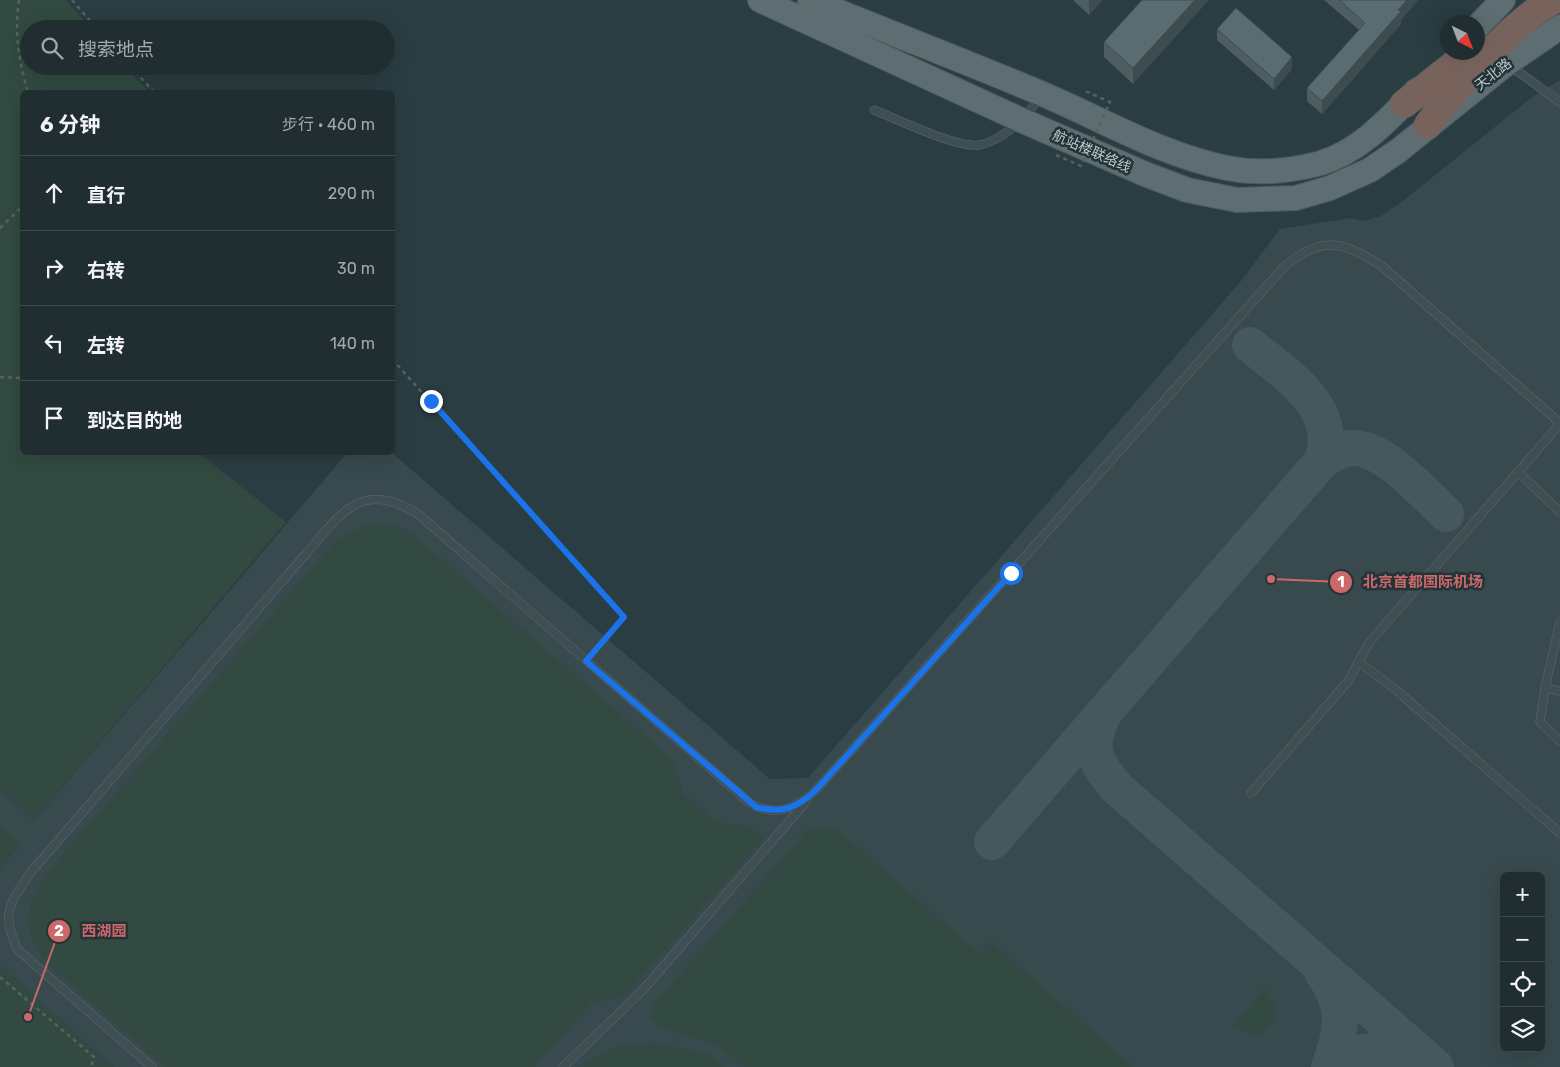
<!DOCTYPE html>
<html lang="zh">
<meta charset="utf-8">
<style>
:root{--surface:#202e32;--page:#28363a;--text:#f1f3f6;--muted:#a2a8ac;--line:#3d4a4d}
body{margin:0;font-family:Rubik,"Noto Sans SC",sans-serif;background:var(--page);color:var(--text)}
.controls{position:absolute;right:15px;bottom:15px;display:grid;overflow:hidden;border-radius:8px;box-shadow:0 5px 20px #0002}
.controls button{width:45px;height:45px;display:grid;place-items:center;padding:0;border:0;border-bottom:1px solid var(--line);background:var(--surface);color:var(--text);font:25px sans-serif}
.compass{position:absolute;left:1440px;top:15px;width:45px;height:45px;border-radius:50%;background:var(--surface);box-shadow:0 5px 20px #0002;rotate:138deg}
.stop{position:absolute;width:15px;height:15px;margin:-11px;border:4px solid #1a73e8;border-radius:50%;background:#fff}
.stop.end{background:#1a73e8;border-color:#fff;box-shadow:0 1px 5px #0008}
.list{margin:0;padding:0;list-style:none}
h2{display:flex;justify-content:space-between;align-items:center;height:65px;margin:0;padding:0 20px;font-size:21px}
h2 small{font-size:16px;font-weight:400;color:var(--muted)}
.list li{display:grid;grid-template-columns:32px 1fr auto;gap:15px;align-items:center;box-sizing:border-box;height:75px;padding:0 20px;border-top:1px solid var(--line)}
.list b{display:block;font-size:19px;white-space:nowrap}
.list em{font-size:16px;font-style:normal;color:var(--muted)}
.icon{flex:none;width:28px;height:28px;fill:none;stroke:currentColor;stroke-width:2;stroke-linecap:round;stroke-linejoin:round}
.map{position:relative;flex:none;width:1560px;height:1067px;overflow:hidden}
.search{position:absolute;background:var(--surface);box-shadow:0 5px 20px #0002;left:20px;top:20px;width:375px;height:55px;display:flex;align-items:center;gap:12px;box-sizing:border-box;padding:0 18px;border-radius:28px;color:var(--muted);font-size:19px}
.panel{position:absolute;background:var(--surface);box-shadow:0 5px 20px #0002;left:20px;top:90px;width:375px;height:365px;border-radius:8px}
.map>svg:first-child{display:block}
</style>
<div class="map">
<svg width="1560" height="1067" viewBox="0 0 1560 1067">
<rect width="100%" height="100%" fill="#2a3d42"/>
<!-- airport -->
<path fill="#384a4e" fill-rule="evenodd" d="M1560,80V1067H113L0,966V868L20,844L0,827V790L34,820L347,453H392L770,779L808,778L1241,281L1280,229L1351,218L1363,221L1381,216L1403,201L1532,97ZM1504,876H1541V1048H1504Z"/>
<!-- green -->
<g fill="#324a41">
<path d="M0,0H66L92,29H29V66H125L149,92H22V452L199,453L286,522L34,820L0,790Z"/>
<path d="M366,525L397,526L411,533L672,759L684,795L714,820L730,825L742,824L756,831L764,838L623,997L592,1002L534,1067H166L49,965C22,934 23,907 46,874L325,553L338,539Z"/>
<path d="M0,827L20,844L0,868Z"/>
<path d="M816,827H829L842,834L979,953L991,942L1133,1067H745L715,1044L660,1027L651,1017L652,1006L806,832Z"/>
<path d="M0,966L113,1067H0Z"/>
<path d="M1264,990L1276,1007C1274,1035 1257,1041 1235,1025Z"/>
<path d="M658,1043L710,1055L726,1067H583L587,1062L623,1044Z"/>
</g>
<g fill="none" stroke-linecap="round" stroke-linejoin="round">
<!-- taxiway -->
<g stroke="#46585d" stroke-width="36">
<path d="M1250,345C1285,374 1341,407 1322,461"/>
<path d="M1104,713C1087,747 1094,761 1117,788L1436,1067"/>
<path d="M992,842L1322,461C1331,455 1342,448 1354,448C1384,448 1425,494 1446,514"/>
<path d="M1322,972C1346,1005 1343,1031 1329,1067"/>
<path d="M1329,1067C1360,1044 1393,1048 1427,1062"/>
</g>
<defs>
<g id="service">
<path d="M1509,65L1560,102"/>
<path d="M874,110C897,119 958,149 979,145C1006,140 1025,116 1042,96"/>
<path d="M1518,472L1560,512"/>
<path d="M1560,622L1545,688L1540,722L1560,741"/>
<path d="M1359,662L1396,690L1560,833"/>
<path d="M1545,688L1560,691"/>
<path d="M1251,793L1349,680L1368,644L1560,424"/>
<path d="M152,1067L18,950C0,914 10,903 31,872L304,556C340,515 360,478 418,514L750,803C775,818 797,808 816,790L1283,268C1321,234 1343,241 1383,267L1560,423"/>
<path d="M563,1067L642,991L805,803"/>
</g>
<g id="primary">
<path d="M760,0L1021,120L1145,174L1187,190L1237,200L1296,198L1330,188L1370,170L1398,151L1506,64L1560,27"/>
<path d="M810,0C888,32 967,62 1045,95C1103,120 1165,156 1227,168C1257,174 1291,171 1321,163C1360,151 1388,120 1416,91"/>
<path d="M1478,26L1503,0"/>
</g>
<g id="motorway">
<path d="M1404,104L1470,52"/>
<path d="M1428,125C1453,90 1516,18 1554,0"/>
</g>
</defs>
<!-- service casing -->
<use href="#service" stroke="#5c6b6f" stroke-width="9"/>
<!-- primary casing -->
<use href="#primary" stroke="#4b5a5e" stroke-width="26"/>
<!-- motorway casing -->
<use href="#motorway" stroke="#49585c" stroke-width="29"/>
<!-- path -->
<g stroke="#516560" stroke-width="2.5" stroke-dasharray="4 4" stroke-linecap="butt">
<path d="M19,0C14,31 19,63 28,92"/>
<path d="M72,0L97,29"/>
<path d="M130,66L154,92"/>
<path d="M0,228L22,207"/>
<path d="M392,359L623,617L593,653"/>
<path d="M0,377L22,378"/>
<path d="M0,977L94,1057L91,1067"/>
</g>
<!-- service -->
<use href="#service" stroke="#3e4e52" stroke-width="8"/>
<!-- primary -->
<use href="#primary" stroke="#5d6d71" stroke-width="24"/>
<!-- motorway -->
<use href="#motorway" stroke="#77625c" stroke-width="28"/>
<!-- path-bridge -->
<path stroke="#516560" stroke-width="2.5" stroke-dasharray="4 4" stroke-linecap="butt" d="M1056,155L1081,166L1110,102L1085,91"/>
</g>
<!-- wall -->
<g fill="#4d5d61">
<path d="M1073,0H1102L1089,15Z"/>
<path d="M1142,0L1133,84L1104,57V42Z"/>
<path d="M1324,0H1418L1401,20V24L1322,114L1307,101V88L1359,30Z"/>
<path d="M1217,29L1292,69L1274,90L1217,40Z"/>
</g>
<!-- shaded-wall -->
<g fill="#3e4c4f">
<path d="M1089,0H1102L1089,15Z"/>
<path d="M1195,0H1209L1133,84V68Z"/>
<path d="M1407,0H1418L1401,20V24L1322,114V101Z"/>
<path d="M1292,57V69L1274,90V79Z"/>
</g>
<!-- building -->
<g fill="#596c71" stroke="#3e4c4f">
<path d="M1142,0H1195L1133,68L1104,42Z"/>
<path d="M1339,0H1407L1398,10L1401,11L1322,101L1307,88L1365,23Z"/>
<path d="M1236,8L1292,57L1274,79L1217,29Z"/>
</g>
<g fill="none" stroke-linecap="round" stroke-linejoin="round">
<!-- route -->
<path stroke="#1a73e8" stroke-width="6" d="M431,401L624,617L586,661L756,807C782,814 797,808 816,790L1011,573"/>
</g>
<g text-anchor="middle" stroke-width="5" stroke-linejoin="round" paint-order="stroke">
<!-- street labels -->
<g font-size="14" fill="#bbc8cb" stroke="#233337">
<text transform="translate(1493 74) rotate(-38)" y="5">天北路</text>
<text transform="translate(1092 151) rotate(24)" y="5">航站楼联络线</text>
</g>
</g>
<!-- callouts -->
<path fill="none" stroke="#cb6869" stroke-width="2" d="M1271 579L1341 582M28 1017L59 931"/>
<g fill="#cb6869" stroke="#233337" stroke-width="2">
<circle cx="1271" cy="579" r="5"/>
<circle cx="28" cy="1017" r="5"/>
<circle cx="1341" cy="582" r="12"/>
<circle cx="59" cy="931" r="12"/>
</g>
<g font-size="15" text-anchor="middle" font-weight="bold" fill="#fff">
<text x="1341" y="587">1</text>
<text x="59" y="936">2</text>
</g>
<g font-size="15" text-anchor="middle" font-weight="bold" fill="#cb6869" stroke="#233337" stroke-width="5" stroke-linejoin="round" paint-order="stroke">
<text x="1423" y="587">北京首都国际机场</text>
<text x="104" y="936">西湖园</text>
</g>
</svg>
<div class="controls">
<button>+</button>
<button>−</button>
<button><svg class="icon" aria-label="locate" viewBox="0 0 24 24"><circle cx="12" cy="12" r="6"/><path d="M12 2v4M12 18v4M2 12h4M18 12h4"/></svg></button>
<button><svg class="icon" aria-label="layers" viewBox="0 0 24 24"><path d="M12 4l9 5-9 5-9-5zM3 14l9 5 9-5"/></svg></button>
</div>
<svg class="compass" viewBox="-18 -18 36 36"><path d="M0-13l5 13h-10z" fill="#e53935"/><path d="M0 13l5-13h-10z" fill="#a2a8ac"/></svg>
<div class="stop" style="left:1011px;top:573px"></div>
<div class="stop end" style="left:431px;top:401px"></div>
<div class="search"><svg class="icon" aria-label="search" viewBox="0 0 24 24"><circle cx="10" cy="10" r="6"/><path d="M15 15l6 6"/></svg>搜索地点</div>
<section class="panel">
<h2>6 分钟<small>步行 · 460 m</small></h2>
<ul class="list">
<li><svg class="icon" aria-label="ahead" viewBox="0 0 24 24"><path d="M12 20V5M6 11l6-6 6 6"/></svg><div><b>直行</b></div><em>290 m</em></li>
<li><svg class="icon" aria-label="right" viewBox="0 0 24 24"><path d="M7 20v-9h11M14 6l5 5-5 5"/></svg><div><b>右转</b></div><em>30 m</em></li>
<li><svg class="icon" aria-label="left" viewBox="0 0 24 24"><path d="M17 20v-9H6M10 6l-5 5 5 5"/></svg><div><b>左转</b></div><em>140 m</em></li>
<li><svg class="icon" aria-label="arrive" viewBox="0 0 24 24"><path d="M6 21V4h12l-3 4 3 4H6"/></svg><div><b>到达目的地</b></div></li>
</ul>
</section>
</div>
